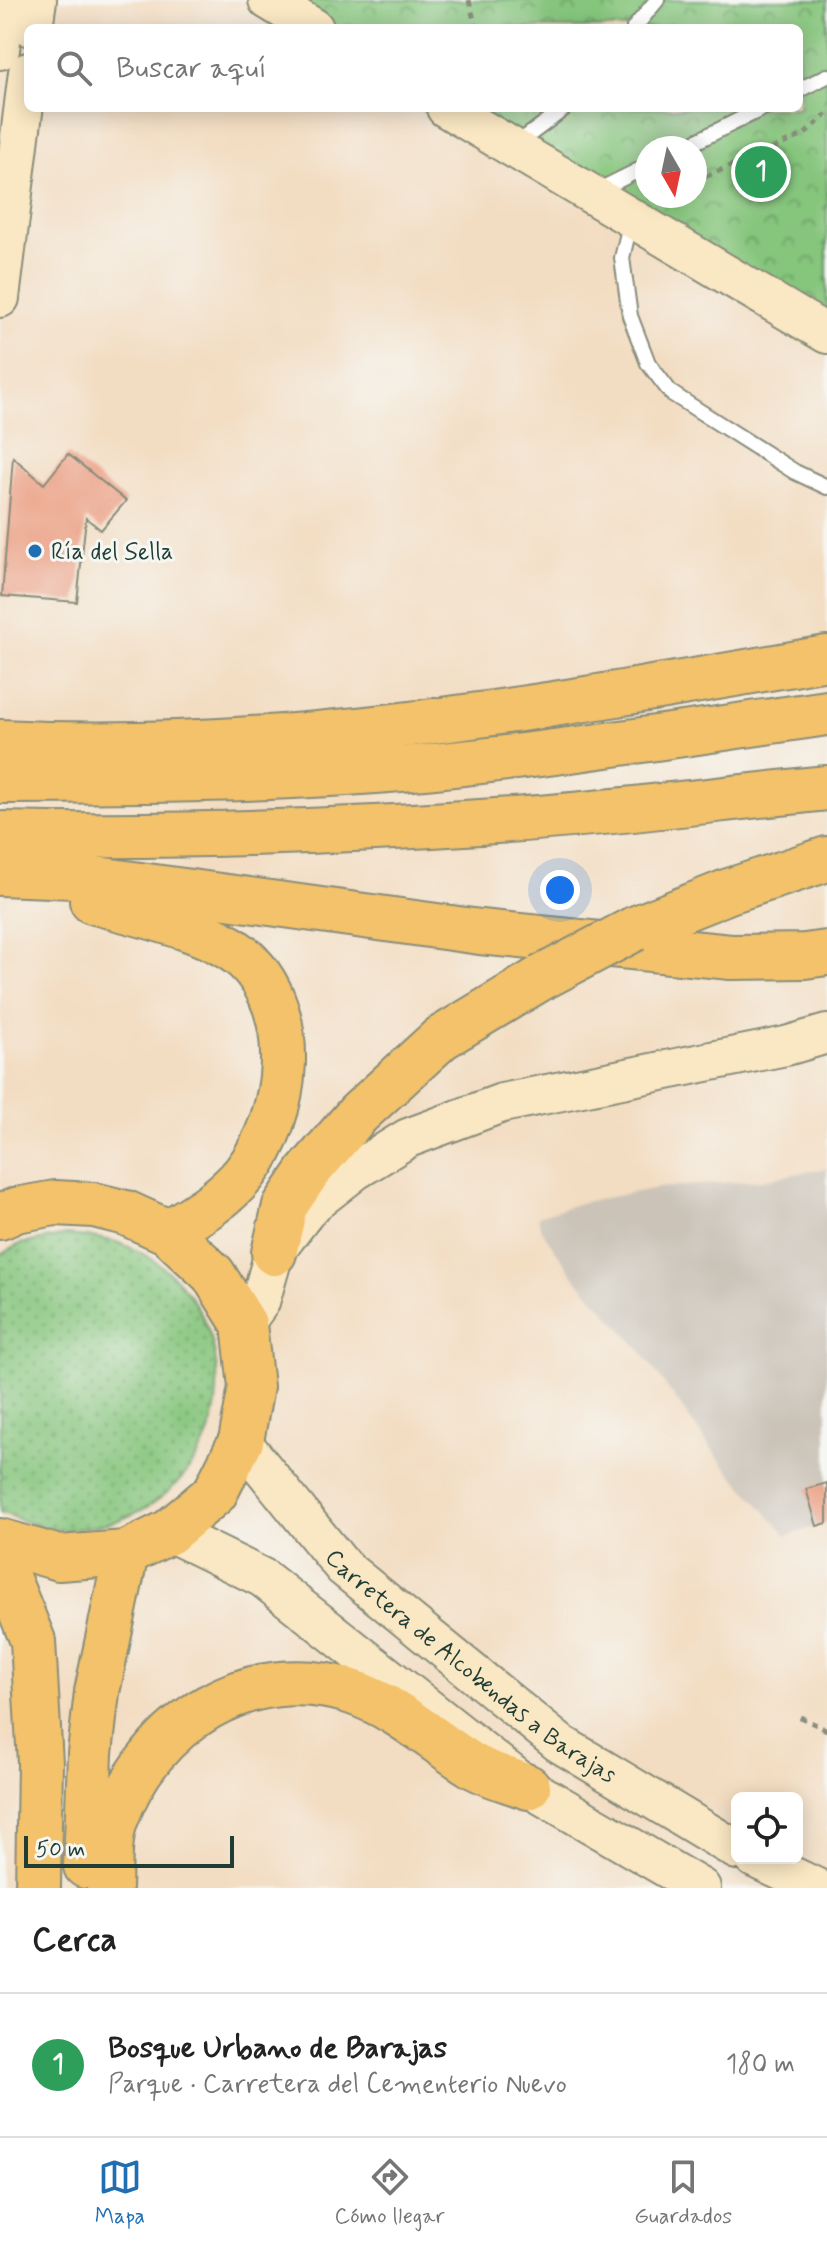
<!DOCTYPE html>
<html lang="es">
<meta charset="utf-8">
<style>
:root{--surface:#fff;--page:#f6f6f6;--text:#222;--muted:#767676;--line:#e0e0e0;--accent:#1f6fb2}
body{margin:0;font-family:Mynerve,sans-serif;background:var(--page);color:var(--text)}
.controls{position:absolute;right:24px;bottom:24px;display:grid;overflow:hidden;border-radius:12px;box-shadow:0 4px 20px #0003}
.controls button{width:72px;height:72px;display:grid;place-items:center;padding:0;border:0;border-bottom:2px solid var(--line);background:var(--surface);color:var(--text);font:40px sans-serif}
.compass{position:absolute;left:635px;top:136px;width:72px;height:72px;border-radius:50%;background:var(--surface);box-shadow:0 4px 20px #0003;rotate:171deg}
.scale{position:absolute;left:24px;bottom:20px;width:210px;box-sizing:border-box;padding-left:8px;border:4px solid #1f3d34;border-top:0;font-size:22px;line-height:28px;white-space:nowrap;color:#1f3d34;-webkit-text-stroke:6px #f6f6f2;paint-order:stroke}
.you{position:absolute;left:560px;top:890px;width:28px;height:28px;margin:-20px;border:6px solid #fff;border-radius:50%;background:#1a73e8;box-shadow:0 0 0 12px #1a73e833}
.badge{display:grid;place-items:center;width:52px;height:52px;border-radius:50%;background:var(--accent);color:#fff;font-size:26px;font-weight:700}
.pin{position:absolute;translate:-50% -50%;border:4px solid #fff;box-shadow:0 2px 8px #0006}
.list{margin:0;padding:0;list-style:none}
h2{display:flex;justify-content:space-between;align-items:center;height:104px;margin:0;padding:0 32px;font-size:34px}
h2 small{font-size:26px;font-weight:400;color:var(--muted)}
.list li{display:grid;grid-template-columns:52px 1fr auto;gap:24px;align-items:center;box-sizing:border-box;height:144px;padding:0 32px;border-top:2px solid var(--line)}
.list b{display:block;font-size:30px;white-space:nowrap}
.list p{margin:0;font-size:26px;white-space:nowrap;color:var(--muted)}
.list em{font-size:26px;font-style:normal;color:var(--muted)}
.icon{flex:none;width:44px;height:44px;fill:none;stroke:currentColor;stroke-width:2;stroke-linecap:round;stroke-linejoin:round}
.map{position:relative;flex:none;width:827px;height:1888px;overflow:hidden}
.search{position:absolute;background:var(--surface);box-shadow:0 4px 20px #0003;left:24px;right:24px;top:24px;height:88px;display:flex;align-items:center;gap:20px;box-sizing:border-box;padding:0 28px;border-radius:12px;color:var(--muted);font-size:30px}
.sheet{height:248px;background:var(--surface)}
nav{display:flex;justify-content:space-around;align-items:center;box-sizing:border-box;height:112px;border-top:2px solid var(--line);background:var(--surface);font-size:22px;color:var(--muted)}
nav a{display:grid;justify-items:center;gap:4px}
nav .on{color:var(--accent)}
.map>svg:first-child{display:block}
</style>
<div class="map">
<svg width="827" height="1888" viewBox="0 0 827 1888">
<defs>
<pattern id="park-crowns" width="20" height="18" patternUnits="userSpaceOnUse" patternTransform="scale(2)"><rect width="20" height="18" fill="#85c57c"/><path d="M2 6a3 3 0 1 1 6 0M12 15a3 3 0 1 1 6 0" fill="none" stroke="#6ca166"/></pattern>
<pattern id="garden-dots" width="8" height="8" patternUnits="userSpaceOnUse" patternTransform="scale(2)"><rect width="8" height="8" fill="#85c57c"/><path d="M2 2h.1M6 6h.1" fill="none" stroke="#6ca166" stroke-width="1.8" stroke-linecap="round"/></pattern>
</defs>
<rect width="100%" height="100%" fill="#f6f6f2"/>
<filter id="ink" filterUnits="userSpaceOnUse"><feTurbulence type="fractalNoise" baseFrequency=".0125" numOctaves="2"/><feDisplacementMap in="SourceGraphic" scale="16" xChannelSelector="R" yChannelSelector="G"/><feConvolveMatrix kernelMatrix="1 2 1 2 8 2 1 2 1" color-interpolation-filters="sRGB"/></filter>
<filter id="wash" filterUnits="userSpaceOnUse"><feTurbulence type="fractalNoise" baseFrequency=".006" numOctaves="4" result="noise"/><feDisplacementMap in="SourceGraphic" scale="32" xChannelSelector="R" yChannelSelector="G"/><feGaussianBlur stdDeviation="1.8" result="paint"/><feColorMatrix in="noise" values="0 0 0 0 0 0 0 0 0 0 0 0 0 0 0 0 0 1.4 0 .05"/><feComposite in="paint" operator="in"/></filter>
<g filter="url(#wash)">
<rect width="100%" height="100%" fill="#f3ddc2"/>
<!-- industrial -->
<path fill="#cbc3b8" d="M827,1168V1523L787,1536L718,1458L638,1347L574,1276L541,1230L538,1216L583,1202L658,1188L762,1180Z"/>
<!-- park -->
<path fill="url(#park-crowns)" stroke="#528158" stroke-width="2" fill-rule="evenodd" d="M268,0H827V325L446,108H799V28H314ZM647,148H695V196H647Z"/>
<!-- garden -->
<path fill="url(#garden-dots)" stroke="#528158" stroke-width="2" d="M67,1235C83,1237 101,1237 116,1242C249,1287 252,1473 119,1520C96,1527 70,1532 46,1528C31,1525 15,1517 0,1512V1255L20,1244Z"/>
<g id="blocks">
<!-- building -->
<g fill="#eb9a7d">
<path d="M68,454L126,501L101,530L86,518L77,602L2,596L13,457L44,484Z"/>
<path d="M827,1483V1523L817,1526L806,1489Z"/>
</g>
</g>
</g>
<g filter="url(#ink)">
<use href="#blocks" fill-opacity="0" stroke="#898d7b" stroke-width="2"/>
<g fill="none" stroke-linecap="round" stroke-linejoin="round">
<defs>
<g id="lane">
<path d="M634,28L657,0"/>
<path d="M799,90L827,76"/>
<path d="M514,146L565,108"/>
<path d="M683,148L763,108"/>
<path d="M597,191L647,166"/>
<path d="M631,220L622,258L630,316L648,363L671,393L795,472L827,487"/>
</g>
<g id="secondary">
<path d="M268,0L314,28"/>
<path d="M33,28L37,0"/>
<path d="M0,50L6,0"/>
<path d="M446,108L827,334"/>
<path d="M0,298L28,72"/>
<path d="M244,1324L260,1302L274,1253L310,1206L356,1170L408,1138L502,1103L786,1046L827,1034"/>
<path id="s1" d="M241,1441L343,1567L559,1743L737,1850"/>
<path d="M169,1532L263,1578L528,1787L701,1888"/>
<path d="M754,1858L817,1888"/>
</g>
<g id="primary">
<path d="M0,1217L16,1210L55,1203L94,1205L126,1213L168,1232L213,1274L244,1324L251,1387L241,1441L215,1493L169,1532L126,1553L59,1558L0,1541"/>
<path d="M0,1560L33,1641L40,1763L38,1888"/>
<path d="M86,1866L90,1753L97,1692L126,1553"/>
<path d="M109,1888C110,1867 108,1841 115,1821C150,1723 249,1659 352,1692C397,1707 432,1740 472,1765C488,1775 510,1780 528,1787"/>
</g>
<g id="highway">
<path d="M0,742C277,757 555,705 827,658"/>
<path d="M0,781C142,781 283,780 424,767C559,754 693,732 827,713"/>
<path d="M0,834C166,838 331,832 496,821C606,814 717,799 827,788"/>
<path d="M0,873L75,876L480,932L731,957L805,956L827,953"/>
<path d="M92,901C137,914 210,928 245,959C302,1012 289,1116 245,1173C224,1199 196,1215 168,1232"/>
<path d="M634,929L729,891L827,859"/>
<path d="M274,1253L285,1206L308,1172L358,1114L441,1038L541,978"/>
</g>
</defs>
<!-- lane casing -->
<use href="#lane" stroke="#898d7b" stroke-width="18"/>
<!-- secondary casing -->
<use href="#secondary" stroke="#898d7b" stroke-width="42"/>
<!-- primary casing -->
<use href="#primary" stroke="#898d7b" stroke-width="48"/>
<!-- highway casing -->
<use href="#highway" stroke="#898d7b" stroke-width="48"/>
<!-- path -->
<g stroke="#898d7b" stroke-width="5" stroke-dasharray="6 6" stroke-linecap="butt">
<path d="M469,0L476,28"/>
<path d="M695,181L804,135L827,114"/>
<path d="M800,1717L827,1730"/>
</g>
<!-- lane -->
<use href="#lane" stroke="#fff" stroke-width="14"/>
<!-- secondary -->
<use href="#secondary" stroke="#fae7c3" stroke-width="38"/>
<!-- primary -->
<use href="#primary" stroke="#f3c26a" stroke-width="44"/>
<!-- highway -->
<use href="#highway" stroke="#f3c26a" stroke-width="44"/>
<defs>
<path id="highway-bridge" d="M541,978L634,929"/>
</defs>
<!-- highway-bridge casing -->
<use href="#highway-bridge" stroke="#898d7b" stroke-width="48" stroke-linecap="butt"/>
<!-- highway-bridge -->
<use href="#highway-bridge" stroke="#f3c26a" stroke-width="44"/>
</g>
</g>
<!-- markers -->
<circle fill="#1f6fb2" stroke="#f6f6f2" stroke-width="3" cx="35" cy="551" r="8"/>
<g text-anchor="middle" stroke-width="6" stroke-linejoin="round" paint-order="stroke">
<!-- poi labels -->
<g font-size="24" fill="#1f3d34" stroke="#f6f6f2" text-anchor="start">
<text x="51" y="559">Ría del Sella</text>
</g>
<!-- street labels -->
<g font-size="24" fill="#1f3d34" stroke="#f6f6f2">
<text dy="8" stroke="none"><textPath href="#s1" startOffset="324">Carretera de Alcobendas a Barajas</textPath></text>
</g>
</g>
</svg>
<div class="controls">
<button><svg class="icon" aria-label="locate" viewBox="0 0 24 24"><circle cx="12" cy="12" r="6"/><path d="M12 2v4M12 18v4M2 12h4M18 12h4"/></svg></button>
</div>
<svg class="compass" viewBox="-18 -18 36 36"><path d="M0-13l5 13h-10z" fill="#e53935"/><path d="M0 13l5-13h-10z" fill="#767676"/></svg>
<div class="scale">50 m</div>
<div class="you"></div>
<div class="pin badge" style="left:761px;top:172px;background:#2e9e5b">1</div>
<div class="search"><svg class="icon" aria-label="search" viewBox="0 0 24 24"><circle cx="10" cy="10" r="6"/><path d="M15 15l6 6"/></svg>Buscar aquí</div>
</div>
<section class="sheet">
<h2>Cerca<small></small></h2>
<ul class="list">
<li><span class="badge" style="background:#2e9e5b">1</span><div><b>Bosque Urbano de Barajas</b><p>Parque · Carretera del Cementerio Nuevo</p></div><em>180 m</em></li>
</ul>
</section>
<nav>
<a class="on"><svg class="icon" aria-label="map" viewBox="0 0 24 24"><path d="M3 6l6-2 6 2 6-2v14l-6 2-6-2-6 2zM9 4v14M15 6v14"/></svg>Mapa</a>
<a><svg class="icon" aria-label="directions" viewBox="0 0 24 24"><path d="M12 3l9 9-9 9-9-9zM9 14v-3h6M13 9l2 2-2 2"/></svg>Cómo llegar</a>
<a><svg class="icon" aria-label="saved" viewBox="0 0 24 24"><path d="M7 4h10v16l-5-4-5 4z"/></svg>Guardados</a>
</nav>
